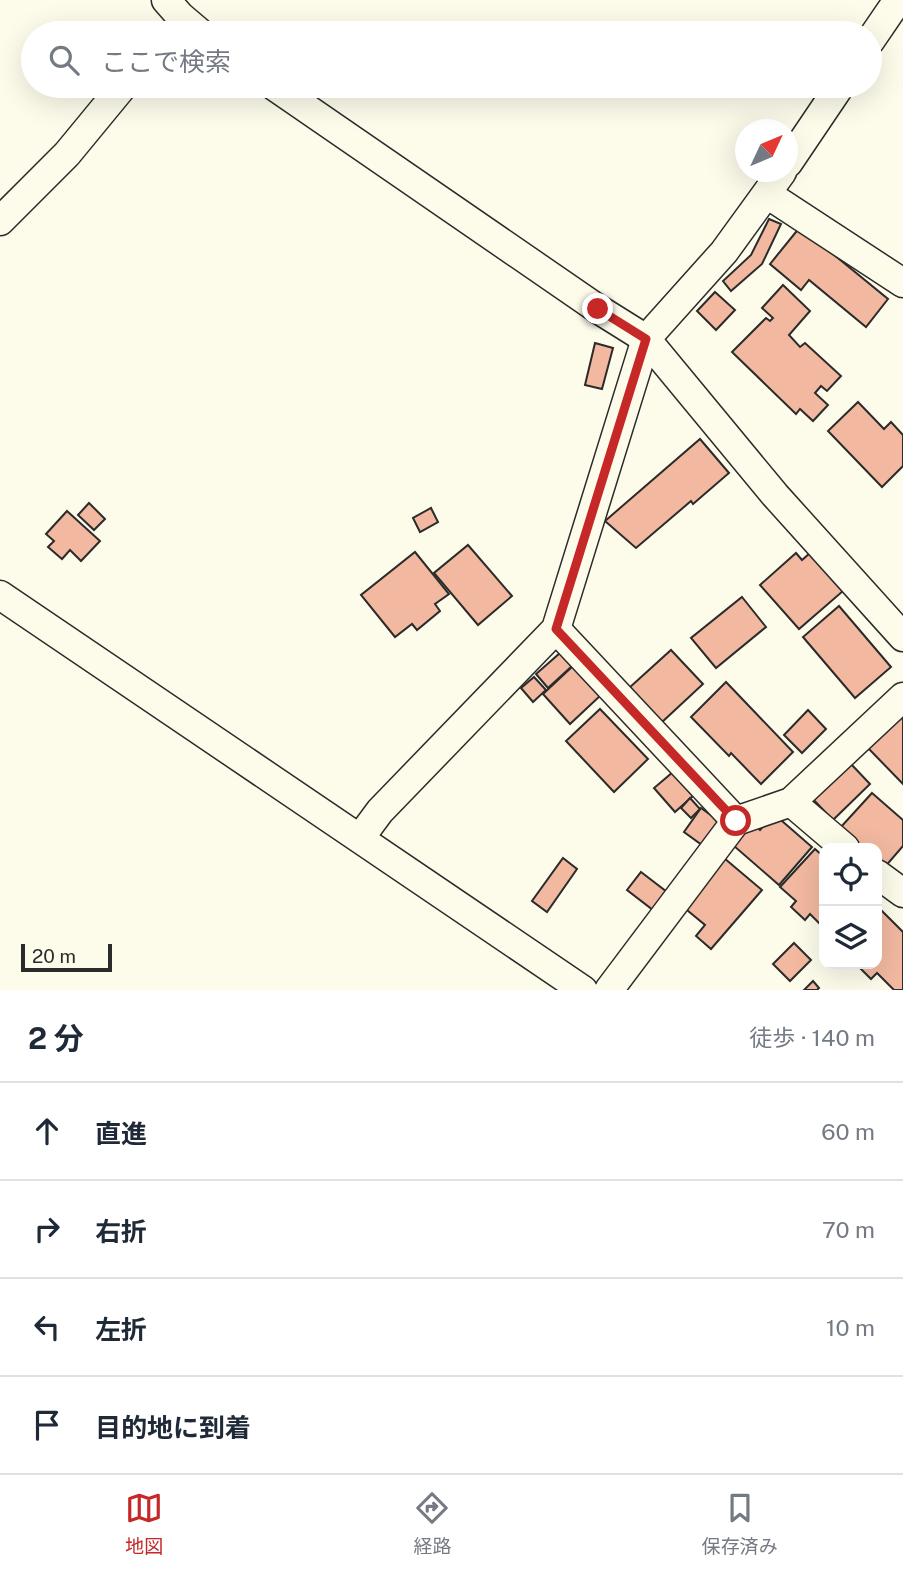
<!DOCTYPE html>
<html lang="ja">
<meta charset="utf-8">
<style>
:root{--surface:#fff;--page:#f2f2f3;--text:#1f2937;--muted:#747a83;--line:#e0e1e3;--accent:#c62828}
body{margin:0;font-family:"Public Sans","Noto Sans JP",sans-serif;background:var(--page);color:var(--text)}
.controls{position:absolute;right:21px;bottom:21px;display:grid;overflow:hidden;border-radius:14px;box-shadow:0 7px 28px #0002}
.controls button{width:63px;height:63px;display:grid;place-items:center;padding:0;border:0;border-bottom:2px solid var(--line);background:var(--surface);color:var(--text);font:35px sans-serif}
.compass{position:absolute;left:735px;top:119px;width:63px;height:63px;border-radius:50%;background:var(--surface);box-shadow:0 7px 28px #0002;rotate:46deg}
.scale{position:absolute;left:21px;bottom:18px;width:91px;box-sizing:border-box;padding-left:7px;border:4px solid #2b2b2b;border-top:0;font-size:19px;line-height:24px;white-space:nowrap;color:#2b2b2b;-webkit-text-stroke:5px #fdfbea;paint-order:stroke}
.stop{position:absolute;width:21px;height:21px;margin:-16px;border:5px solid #c62828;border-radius:50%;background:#fff}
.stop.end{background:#c62828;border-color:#fff;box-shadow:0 2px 7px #0008}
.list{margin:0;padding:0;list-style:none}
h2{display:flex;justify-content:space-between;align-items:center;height:91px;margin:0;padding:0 28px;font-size:30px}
h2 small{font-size:23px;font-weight:400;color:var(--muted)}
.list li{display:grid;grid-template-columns:46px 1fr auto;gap:21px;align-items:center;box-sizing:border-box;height:98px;padding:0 28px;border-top:2px solid var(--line)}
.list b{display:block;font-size:26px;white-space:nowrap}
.list em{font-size:23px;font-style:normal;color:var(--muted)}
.icon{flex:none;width:38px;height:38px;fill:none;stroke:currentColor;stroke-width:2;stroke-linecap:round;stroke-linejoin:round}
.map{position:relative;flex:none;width:903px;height:990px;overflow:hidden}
.search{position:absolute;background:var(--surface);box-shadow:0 7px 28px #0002;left:21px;right:21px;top:21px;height:77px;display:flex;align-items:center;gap:18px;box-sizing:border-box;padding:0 24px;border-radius:38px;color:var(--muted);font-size:26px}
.sheet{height:483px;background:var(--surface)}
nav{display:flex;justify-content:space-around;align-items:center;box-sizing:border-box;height:98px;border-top:2px solid var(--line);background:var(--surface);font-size:19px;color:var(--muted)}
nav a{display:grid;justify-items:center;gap:4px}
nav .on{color:var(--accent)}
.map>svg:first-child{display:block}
</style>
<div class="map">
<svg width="903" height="990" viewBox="0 0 903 990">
<rect width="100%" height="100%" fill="#fdfbea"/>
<!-- building -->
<g fill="#f2b8a0" stroke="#2b2b2b" stroke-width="2">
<path d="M769,219L781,224L762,264L731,291L723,281L751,255Z"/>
<path d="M800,227L888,299L866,327L809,280L801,290L770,264Z"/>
<path d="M783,285L810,311L789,335L800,347L805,343L841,376L827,391L821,386L815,393L828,405L813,421L800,409L796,414L732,352L766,318L770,321L773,318L762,308Z"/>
<path d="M715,292L735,310L716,330L697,311Z"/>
<path d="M595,343L613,348L602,389L585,385Z"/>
<path d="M858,402L884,429L891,422L903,435V466L882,487L828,431Z"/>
<path d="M700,439L729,473L693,504L691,501L636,548L605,521Z"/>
<path d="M89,503L105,519L94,530L78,515Z"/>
<path d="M431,508L438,522L420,532L413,518Z"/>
<path d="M67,511L100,541L81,561L70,550L62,559L48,547L54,541L46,534Z"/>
<path d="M468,545L512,596L478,625L434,573Z"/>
<path d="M415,552L449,594L435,604L440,611L417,630L412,624L395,637L361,595Z"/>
<path d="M796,553L802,560L810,553L843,591L799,629L760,585Z"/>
<path d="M742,597L766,627L716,668L691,638Z"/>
<path d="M839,606L891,667L855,698L803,637Z"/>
<path d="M671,650L703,684L661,723L629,688Z"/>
<path d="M560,653L572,666L548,688L536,674Z"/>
<path d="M574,665L601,695L570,724L543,694Z"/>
<path d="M534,677L546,690L533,702L521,688Z"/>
<path d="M726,682L793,752L761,784L731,753L729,756L691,717Z"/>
<path d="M600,709L648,759L614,792L566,741Z"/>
<path d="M808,710L826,729L802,753L784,735Z"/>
<path d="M903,714V784L868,748Z"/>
<path d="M851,764L870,784L833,820L807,793Z"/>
<path d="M673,772L693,796L675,812L654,788Z"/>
<path d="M872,793L903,820V846L884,868L877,861V848H862L840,828Z"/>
<path d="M690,798L700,809L691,818L681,808Z"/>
<path d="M701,808L719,821L702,845L684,832Z"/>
<path d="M774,814L812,847L779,885L734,846L753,823L760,830Z"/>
<path d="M815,849L824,857V928L810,914L805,920L791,907L796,901L780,887Z"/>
<path d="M563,858L577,869L547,912L532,901Z"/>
<path d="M724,858L762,890L711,949L696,936L705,925L682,906Z"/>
<path d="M641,872L667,892L653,910L627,890Z"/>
<path d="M881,910L903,932V990H894L877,973L871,979L858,966L859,964H877V915Z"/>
<path d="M794,943L811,960L790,981L773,964Z"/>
<path d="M813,981L819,988L817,990H804Z"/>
</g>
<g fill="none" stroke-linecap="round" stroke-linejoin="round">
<defs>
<g id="minor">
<path d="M166,0L180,16L200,33"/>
<path d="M870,41L898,0"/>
<path d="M274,86L598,309L646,339L775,495L903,637"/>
<path d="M788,163L840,86"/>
<path d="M767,194L903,283"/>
<path d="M0,221L67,154L123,86"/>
<path d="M0,595L583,990"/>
<path d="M556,629L736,821L791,802L903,697"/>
<path d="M791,802L845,848"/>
<path d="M360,838L380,811L556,629L646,339L724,252L782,172"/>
<path d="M877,874L903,893"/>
<path d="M609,990L736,821"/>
</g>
</defs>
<!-- minor casing -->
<use href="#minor" stroke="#2b2b2b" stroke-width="31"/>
<!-- minor -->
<use href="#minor" stroke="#fdfbea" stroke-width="28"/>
</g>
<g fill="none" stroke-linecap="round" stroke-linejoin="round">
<!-- route -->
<path stroke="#c62828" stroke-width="9" d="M598,309L646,339L556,629L736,821"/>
</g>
</svg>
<div class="controls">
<button><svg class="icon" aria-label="locate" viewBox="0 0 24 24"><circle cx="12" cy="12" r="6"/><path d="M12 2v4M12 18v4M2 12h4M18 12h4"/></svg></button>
<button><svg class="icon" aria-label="layers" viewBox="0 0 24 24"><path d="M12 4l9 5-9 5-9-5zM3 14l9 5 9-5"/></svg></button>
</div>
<svg class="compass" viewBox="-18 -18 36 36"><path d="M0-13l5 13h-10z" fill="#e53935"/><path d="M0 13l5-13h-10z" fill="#747a83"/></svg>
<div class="scale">20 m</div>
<div class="stop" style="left:736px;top:821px"></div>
<div class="stop end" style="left:598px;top:309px"></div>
<div class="search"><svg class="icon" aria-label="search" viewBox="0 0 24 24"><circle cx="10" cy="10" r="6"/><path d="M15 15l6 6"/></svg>ここで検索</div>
</div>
<section class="sheet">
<h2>2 分<small>徒歩 · 140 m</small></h2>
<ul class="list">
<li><svg class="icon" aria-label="ahead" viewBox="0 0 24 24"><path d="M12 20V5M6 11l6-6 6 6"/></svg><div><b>直進</b></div><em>60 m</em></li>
<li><svg class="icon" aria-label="right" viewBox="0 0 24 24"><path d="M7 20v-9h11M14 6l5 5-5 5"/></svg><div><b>右折</b></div><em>70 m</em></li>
<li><svg class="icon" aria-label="left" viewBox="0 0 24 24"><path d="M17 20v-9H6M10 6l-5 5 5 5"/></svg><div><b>左折</b></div><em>10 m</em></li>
<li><svg class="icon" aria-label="arrive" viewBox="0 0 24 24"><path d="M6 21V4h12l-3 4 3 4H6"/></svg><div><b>目的地に到着</b></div></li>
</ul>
</section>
<nav>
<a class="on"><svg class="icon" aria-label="map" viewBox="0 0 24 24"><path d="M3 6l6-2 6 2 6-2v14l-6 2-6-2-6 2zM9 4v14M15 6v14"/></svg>地図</a>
<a><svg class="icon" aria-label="directions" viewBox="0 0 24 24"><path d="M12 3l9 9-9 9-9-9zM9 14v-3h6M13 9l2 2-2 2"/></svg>経路</a>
<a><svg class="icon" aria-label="saved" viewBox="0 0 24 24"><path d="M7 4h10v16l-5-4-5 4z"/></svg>保存済み</a>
</nav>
